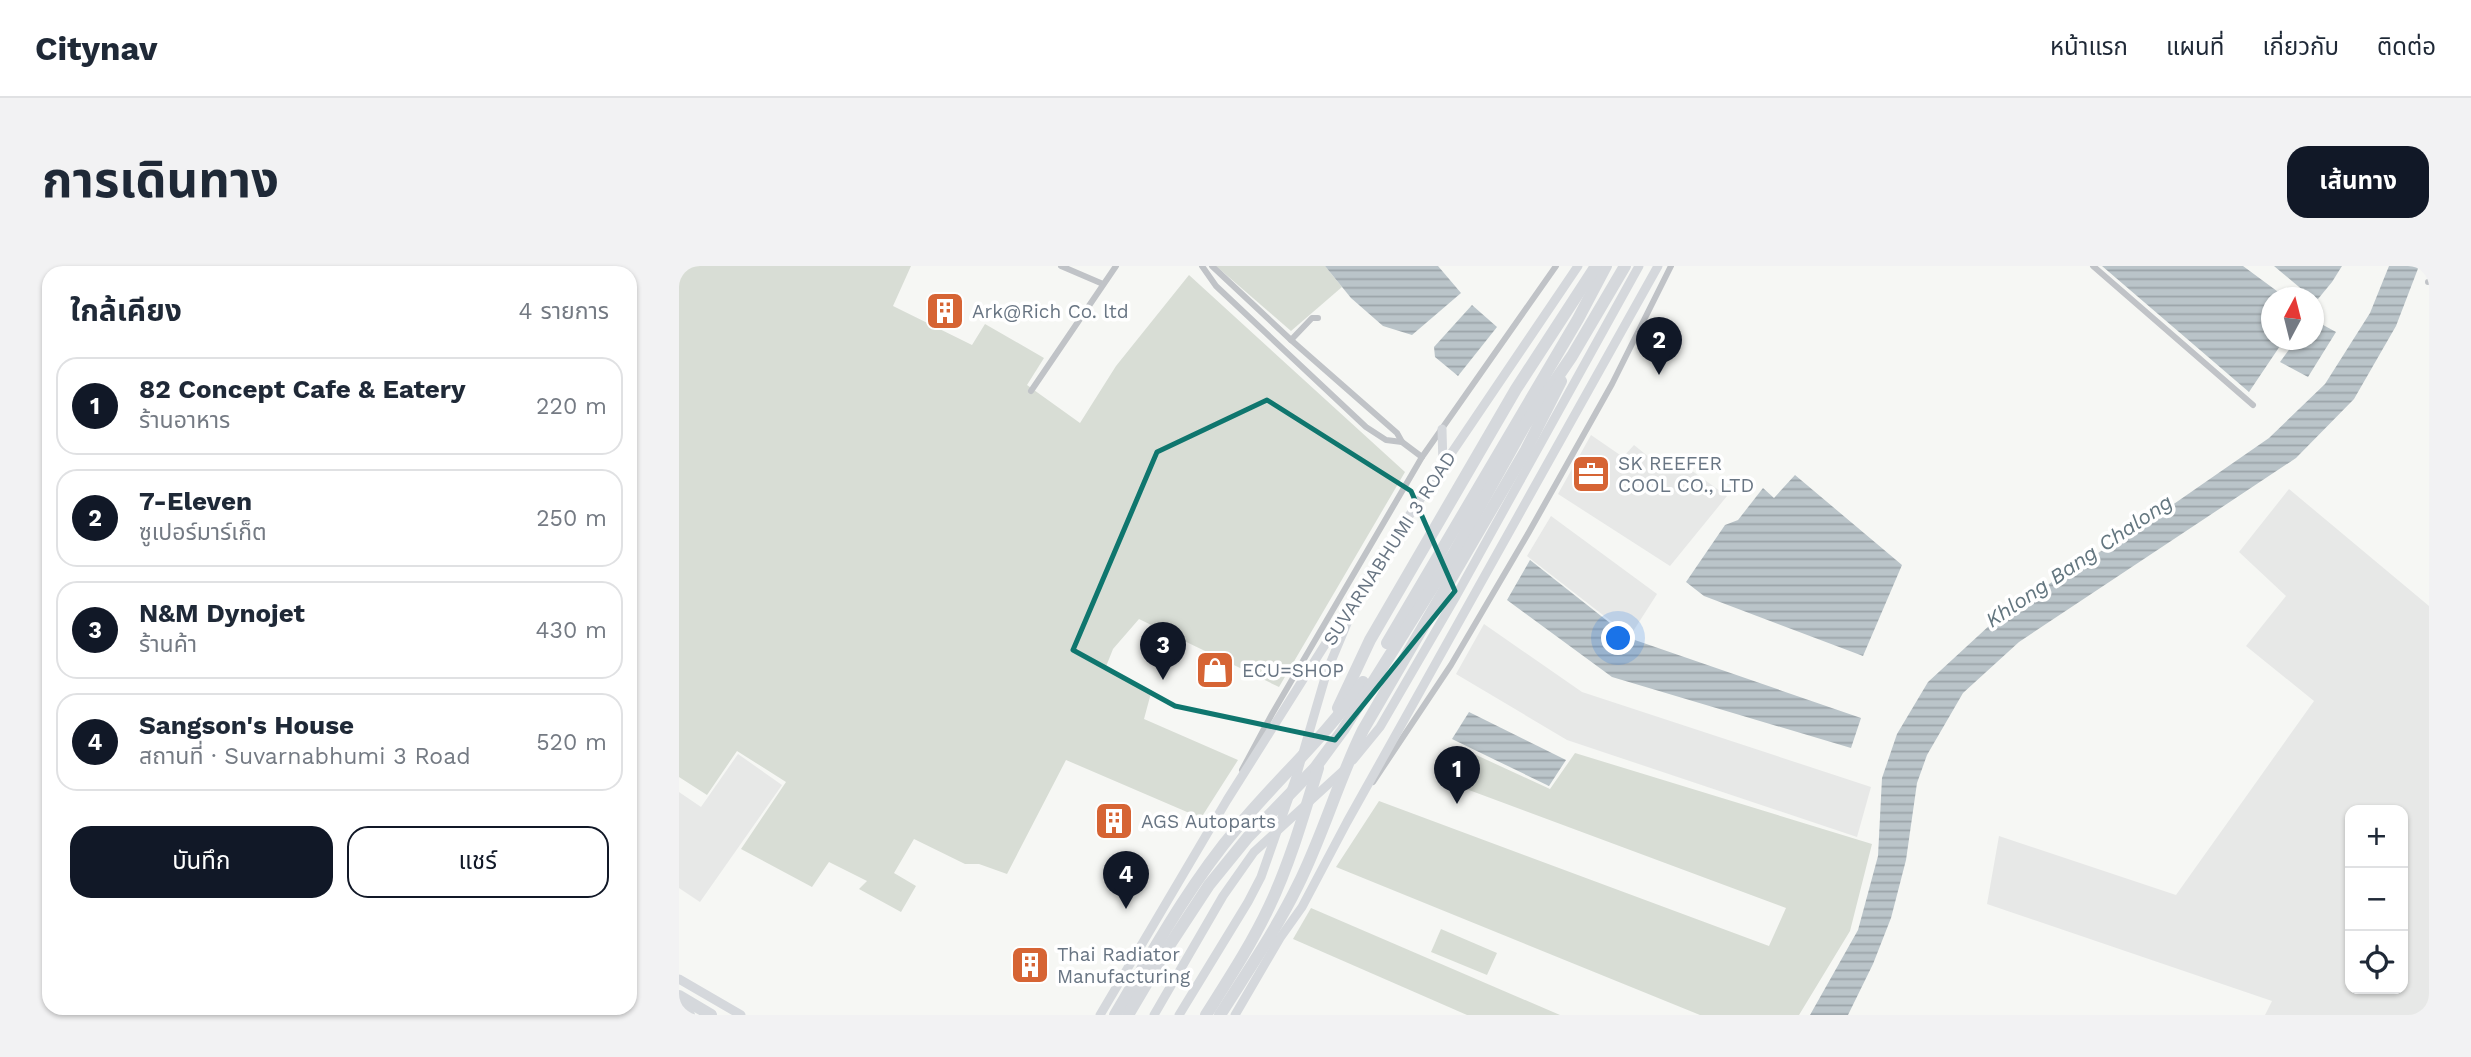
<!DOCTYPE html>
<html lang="th">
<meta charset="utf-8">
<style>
:root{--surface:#fff;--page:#f2f2f3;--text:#1f2937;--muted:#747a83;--line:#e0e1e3;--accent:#111827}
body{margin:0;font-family:"Work Sans","Noto Sans Thai",sans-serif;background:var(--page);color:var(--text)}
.controls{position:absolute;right:21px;bottom:21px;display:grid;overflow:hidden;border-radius:14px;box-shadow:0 2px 5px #0004}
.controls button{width:63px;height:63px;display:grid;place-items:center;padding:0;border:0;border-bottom:2px solid var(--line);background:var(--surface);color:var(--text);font:35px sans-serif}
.compass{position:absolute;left:1582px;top:21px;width:63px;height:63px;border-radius:50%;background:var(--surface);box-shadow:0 2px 5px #0004;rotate:7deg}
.you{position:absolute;left:940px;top:373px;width:24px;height:24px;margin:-18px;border:5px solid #fff;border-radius:50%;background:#1a73e8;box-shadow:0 0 0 10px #1a73e833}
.badge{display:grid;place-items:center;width:46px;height:46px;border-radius:50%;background:var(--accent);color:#fff;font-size:23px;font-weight:700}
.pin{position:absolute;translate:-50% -58px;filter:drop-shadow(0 2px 4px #0008)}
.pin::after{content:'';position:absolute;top:37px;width:24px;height:21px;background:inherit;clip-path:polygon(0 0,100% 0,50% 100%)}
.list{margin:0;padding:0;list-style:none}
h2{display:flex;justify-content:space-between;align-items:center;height:91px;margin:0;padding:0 28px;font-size:30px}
h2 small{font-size:23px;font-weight:400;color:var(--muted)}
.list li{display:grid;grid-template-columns:46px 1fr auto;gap:21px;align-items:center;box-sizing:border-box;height:98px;margin:0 14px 14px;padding:0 14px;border:2px solid var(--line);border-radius:21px}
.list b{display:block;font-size:26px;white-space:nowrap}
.list p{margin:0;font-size:23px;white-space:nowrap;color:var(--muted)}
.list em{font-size:23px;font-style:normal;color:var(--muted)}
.actions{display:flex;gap:14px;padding:21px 28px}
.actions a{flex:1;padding:16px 0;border:2px solid var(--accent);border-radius:21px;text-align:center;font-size:24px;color:var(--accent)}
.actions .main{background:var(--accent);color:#fff}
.icon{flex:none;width:38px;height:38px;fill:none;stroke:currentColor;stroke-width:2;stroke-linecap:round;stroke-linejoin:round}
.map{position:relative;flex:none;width:1750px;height:749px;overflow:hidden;border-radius:21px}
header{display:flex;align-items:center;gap:42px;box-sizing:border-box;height:98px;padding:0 35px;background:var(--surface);border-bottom:2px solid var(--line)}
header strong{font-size:33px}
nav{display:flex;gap:38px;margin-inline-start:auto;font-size:24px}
.intro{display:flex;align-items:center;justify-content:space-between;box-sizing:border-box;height:168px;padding:0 42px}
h1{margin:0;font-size:49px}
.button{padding:18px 32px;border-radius:21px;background:var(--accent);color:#fff;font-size:24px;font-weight:700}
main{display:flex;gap:42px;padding:0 42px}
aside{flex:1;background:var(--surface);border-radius:21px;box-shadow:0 2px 5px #0004}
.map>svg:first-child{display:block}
</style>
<header>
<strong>Citynav</strong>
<nav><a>หน้าแรก</a><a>แผนที่</a><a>เกี่ยวกับ</a><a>ติดต่อ</a></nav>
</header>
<div class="intro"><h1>การเดินทาง</h1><a class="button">เส้นทาง</a></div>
<main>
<aside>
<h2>ใกล้เคียง<small>4 รายการ</small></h2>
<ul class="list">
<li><span class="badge">1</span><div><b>82 Concept Cafe &amp; Eatery</b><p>ร้านอาหาร</p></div><em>220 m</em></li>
<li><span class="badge">2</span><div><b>7-Eleven</b><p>ซูเปอร์มาร์เก็ต</p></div><em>250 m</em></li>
<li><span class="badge">3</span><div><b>N&amp;M Dynojet</b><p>ร้านค้า</p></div><em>430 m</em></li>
<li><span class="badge">4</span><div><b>Sangson's House</b><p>สถานที่ · Suvarnabhumi 3 Road</p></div><em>520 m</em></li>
</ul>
<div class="actions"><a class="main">บันทึก</a><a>แชร์</a></div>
</aside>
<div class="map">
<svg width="1750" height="749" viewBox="0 0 1750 749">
<defs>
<pattern id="water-rules" width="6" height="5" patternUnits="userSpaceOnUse" patternTransform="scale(1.75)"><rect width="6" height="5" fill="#bac4c9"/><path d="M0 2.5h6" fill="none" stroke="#9ba4a9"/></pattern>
</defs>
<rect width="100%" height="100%" fill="#f6f7f4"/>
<!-- built -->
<g fill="#e7e8e7" fill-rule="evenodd">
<path d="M912,169L944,191L955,179L986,204L998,194L1048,230L991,300L879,228Z"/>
<path d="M1610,223L1750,340V749H1586L1593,735L1308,638L1320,570L1497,629L1635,435L1567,380L1607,330L1560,286ZM1671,544H1724V723H1671Z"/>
<path d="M872,250L978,328L951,370L848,290Z"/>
<path d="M805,358L903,426L1192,521L1178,571L888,474L777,408Z"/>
<path d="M59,488L103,519L21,636L0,622V526L22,541Z"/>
</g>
<!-- grass -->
<g fill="#d8ddd5">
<path d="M0,0H232L214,40L293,79L306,58L365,92L348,119L401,157L437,100L510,9L726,206L600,421L460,353L434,383L426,403L472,427L465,453L559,494L522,552L387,494L328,608L300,598H286L235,573L215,607L237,620L222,646L180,623L188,615L150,596L133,621L62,583L107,516L58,485L28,529L0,511Z"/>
<path d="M537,0H646L663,21L612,65Z"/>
<path d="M782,482L871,523L896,487L1193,578L1171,665L1120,749H1021L657,601L700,535L1090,680L1107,642L763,514Z"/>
<path d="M632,642L881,749H788L614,673Z"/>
<path d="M762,663L818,687L808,709L752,686Z"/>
</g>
<!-- water -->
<g fill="url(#water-rules)">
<path d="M646,0H759L782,27L733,69L704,60L672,32Z"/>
<path d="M1423,0H1564L1606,31L1592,32V74H1605L1570,126Z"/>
<path d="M1595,0H1663L1653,16L1639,33L1632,31Z"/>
<path d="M1710,0H1740L1717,60L1675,133L1617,192L1340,376L1284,427L1248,489L1238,517L1227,594L1212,652L1194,698L1169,749H1131L1179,664L1199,590L1203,512L1218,468L1249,416L1324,347L1476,251L1590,172L1646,118L1691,47Z"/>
<path d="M793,39L818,61L779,110L756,91L755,81Z"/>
<path d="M1635,54L1657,66L1629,111L1601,96L1617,74H1634Z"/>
<path d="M1116,209L1223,299L1184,390L1025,330L1007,316L1046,259L1059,254L1084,222L1095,232Z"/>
<path d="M851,294L950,372L1182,452L1172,482L933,411L828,334Z"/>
<path d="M790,446L887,494L870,520L773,473Z"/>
</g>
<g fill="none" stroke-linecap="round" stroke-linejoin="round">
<!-- street -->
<g stroke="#c0c3c7" stroke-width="6">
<path d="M382,0L424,18"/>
<path d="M523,0L537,20L687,161L707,174L723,176"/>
<path d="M533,0L612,74L718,167L723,176L743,191"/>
<path d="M1414,0L1574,139"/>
<path d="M1749,16H1750"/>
<path d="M612,74L633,52H639"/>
<path d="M352,125L437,0"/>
<path d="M563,504L593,448L743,191L877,0"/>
<path d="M694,516L772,399L850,266L933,118L992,0"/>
</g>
<!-- secondary -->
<g stroke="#d5d8dc" stroke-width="9">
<path d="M763,163L764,200"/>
<path d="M674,494L701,461L776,332L960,0"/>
<path d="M0,713L62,749"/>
<path d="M421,749L548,534L688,312L899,0"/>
<path d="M475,749L544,630L575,586L665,504"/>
<path d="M500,749L569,636L582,611L617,511L648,405L674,343"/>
<path d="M556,749L601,672L623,641L668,556L979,0"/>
</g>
<!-- highway -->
<g stroke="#d5d8dc" stroke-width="12">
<path d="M708,377L899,53L927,0"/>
<path d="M659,442L691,374L837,123L917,0"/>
<path d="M0,730L32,749"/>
<path d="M0,743L10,749"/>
<path d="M436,749C474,685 510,619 558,562C599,512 648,470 684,416"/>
<path d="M449,749L488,683L530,619L569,571L636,502L664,464L775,287L846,159L893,90L946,0"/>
<path d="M527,749C549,714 572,679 590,641C611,597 625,548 639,502"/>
<path d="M541,749C568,706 597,664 619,619C644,569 659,515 684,464L847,184L882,115"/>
</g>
</g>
<!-- marked area -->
<path fill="none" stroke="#0f766e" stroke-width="5" stroke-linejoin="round" d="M588,134L732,225L776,325L656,474L496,440L394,384L478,186Z"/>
<!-- icons -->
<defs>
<symbol id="building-square" viewBox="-11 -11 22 22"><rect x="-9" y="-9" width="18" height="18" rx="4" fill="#d66434" stroke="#fff"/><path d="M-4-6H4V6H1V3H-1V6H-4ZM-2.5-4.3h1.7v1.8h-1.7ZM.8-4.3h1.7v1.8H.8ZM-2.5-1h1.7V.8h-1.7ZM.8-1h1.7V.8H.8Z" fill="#fff"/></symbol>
<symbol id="office-square" viewBox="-11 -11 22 22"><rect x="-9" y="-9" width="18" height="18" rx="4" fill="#d66434" stroke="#fff"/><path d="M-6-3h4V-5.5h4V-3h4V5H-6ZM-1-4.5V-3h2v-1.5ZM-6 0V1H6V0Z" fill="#fff"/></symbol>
<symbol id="shop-square" viewBox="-11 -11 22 22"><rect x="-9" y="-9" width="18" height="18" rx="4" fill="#d66434" stroke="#fff"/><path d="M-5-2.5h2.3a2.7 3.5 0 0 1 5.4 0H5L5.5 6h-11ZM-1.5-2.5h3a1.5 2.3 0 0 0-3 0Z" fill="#fff"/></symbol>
</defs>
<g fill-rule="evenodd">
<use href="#building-square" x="244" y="23" width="44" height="44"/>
<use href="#office-square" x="890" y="186" width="44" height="44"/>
<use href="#shop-square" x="514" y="382" width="44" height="44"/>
<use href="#building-square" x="413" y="533" width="44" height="44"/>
<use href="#building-square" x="329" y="677" width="44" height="44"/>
</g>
<g text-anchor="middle" stroke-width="7" stroke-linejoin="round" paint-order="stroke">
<!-- poi labels -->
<g font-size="19" fill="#687583" stroke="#fff" text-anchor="start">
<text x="293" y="52">Ark@Rich Co. ltd</text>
<text x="939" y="204">SK REEFER<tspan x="939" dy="22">COOL CO., LTD</tspan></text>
<text x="563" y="411">ECU=SHOP</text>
<text x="462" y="562">AGS Autoparts</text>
<text x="378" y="695">Thai Radiator<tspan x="378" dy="22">Manufacturing</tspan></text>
</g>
<!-- street labels -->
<g font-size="19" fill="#687583" stroke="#fff">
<text transform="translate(710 282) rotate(-57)" y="7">SUVARNABHUMI 3 ROAD</text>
</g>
<!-- water labels -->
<g font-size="21" font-style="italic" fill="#63767f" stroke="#fff">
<text transform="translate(1400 295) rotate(-34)" y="7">Khlong Bang Chalong</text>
</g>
</g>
</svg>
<div class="controls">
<button>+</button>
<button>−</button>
<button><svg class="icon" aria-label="locate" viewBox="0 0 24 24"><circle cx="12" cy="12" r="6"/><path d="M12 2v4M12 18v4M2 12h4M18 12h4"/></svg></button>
</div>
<svg class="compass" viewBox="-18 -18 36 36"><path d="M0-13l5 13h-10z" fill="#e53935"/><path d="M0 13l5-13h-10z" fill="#747a83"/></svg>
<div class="you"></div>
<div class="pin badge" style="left:778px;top:538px">1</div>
<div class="pin badge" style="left:980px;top:109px">2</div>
<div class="pin badge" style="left:484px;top:414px">3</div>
<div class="pin badge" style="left:447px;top:643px">4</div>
</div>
</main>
